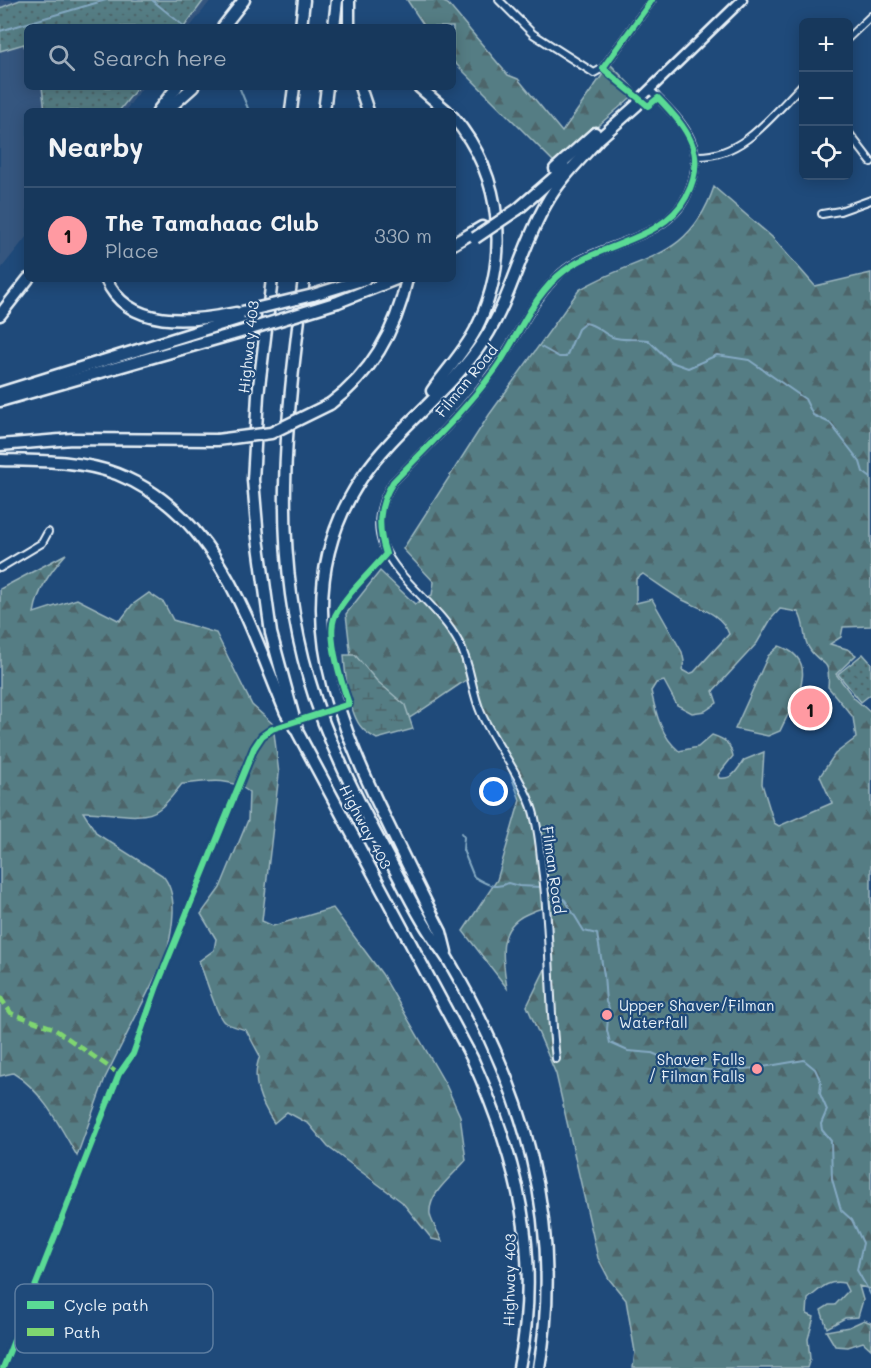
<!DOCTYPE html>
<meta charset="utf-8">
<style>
:root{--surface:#17385c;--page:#244365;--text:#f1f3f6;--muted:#9eacbb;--line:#365272;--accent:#ff9aa2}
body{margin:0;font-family:Mali,sans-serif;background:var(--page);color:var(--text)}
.controls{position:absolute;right:18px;top:18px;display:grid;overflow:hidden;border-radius:9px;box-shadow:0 3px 15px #0003}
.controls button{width:54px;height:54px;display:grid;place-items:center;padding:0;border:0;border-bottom:2px solid var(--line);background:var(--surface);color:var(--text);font:30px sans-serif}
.you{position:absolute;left:494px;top:792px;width:21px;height:21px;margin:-15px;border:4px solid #fff;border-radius:50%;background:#1a73e8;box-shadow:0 0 0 9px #1a73e833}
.badge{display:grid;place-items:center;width:39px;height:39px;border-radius:50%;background:var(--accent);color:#111;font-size:20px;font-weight:700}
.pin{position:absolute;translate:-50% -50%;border:3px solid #fff;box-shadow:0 2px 6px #0006}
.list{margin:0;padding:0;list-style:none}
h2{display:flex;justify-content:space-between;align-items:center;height:78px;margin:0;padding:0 24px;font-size:26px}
h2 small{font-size:20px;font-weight:400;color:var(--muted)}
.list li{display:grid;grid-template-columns:39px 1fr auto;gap:18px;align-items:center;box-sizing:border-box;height:96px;padding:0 24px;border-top:2px solid var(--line)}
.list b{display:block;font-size:22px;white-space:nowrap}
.list p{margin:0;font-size:20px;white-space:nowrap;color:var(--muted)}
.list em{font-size:20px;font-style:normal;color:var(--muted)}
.icon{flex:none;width:33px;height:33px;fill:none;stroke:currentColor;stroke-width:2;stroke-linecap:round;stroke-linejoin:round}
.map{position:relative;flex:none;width:871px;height:1368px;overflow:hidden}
.search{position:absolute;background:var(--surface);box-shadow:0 3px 15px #0003;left:24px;top:24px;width:432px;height:66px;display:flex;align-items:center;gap:15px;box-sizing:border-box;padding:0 21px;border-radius:9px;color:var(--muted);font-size:22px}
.panel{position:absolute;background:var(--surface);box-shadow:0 3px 15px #0003;left:24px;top:108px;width:432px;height:174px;border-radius:9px}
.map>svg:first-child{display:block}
</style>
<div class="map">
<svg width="871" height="1368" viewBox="0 0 871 1368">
<defs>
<pattern id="forest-firs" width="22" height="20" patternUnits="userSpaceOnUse" patternTransform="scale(1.5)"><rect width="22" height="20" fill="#547d84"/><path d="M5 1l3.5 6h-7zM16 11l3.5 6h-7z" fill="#4e656a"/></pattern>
<pattern id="wetland-marsh" width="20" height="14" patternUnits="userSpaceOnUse" patternTransform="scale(1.5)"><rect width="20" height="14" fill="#547d84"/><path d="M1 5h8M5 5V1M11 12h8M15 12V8" fill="none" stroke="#4e656a"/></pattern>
<pattern id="park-dots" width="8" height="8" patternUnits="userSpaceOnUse" patternTransform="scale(1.5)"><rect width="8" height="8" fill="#547d84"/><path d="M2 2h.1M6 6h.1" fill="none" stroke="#4e656a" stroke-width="1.8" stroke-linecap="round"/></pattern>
</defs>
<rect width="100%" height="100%" fill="#1f4a7a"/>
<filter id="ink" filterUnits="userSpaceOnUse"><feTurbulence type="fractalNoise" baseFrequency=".0167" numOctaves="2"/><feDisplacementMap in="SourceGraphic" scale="12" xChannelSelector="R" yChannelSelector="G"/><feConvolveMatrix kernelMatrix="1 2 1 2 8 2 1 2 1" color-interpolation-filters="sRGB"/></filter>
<g filter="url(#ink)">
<!-- built -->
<path fill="#36567f" d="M0,0H211L190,27H27V87H143L125,111H27V236L0,270Z"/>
<!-- forest -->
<g fill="url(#forest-firs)" stroke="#9eb7be" stroke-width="1.5" fill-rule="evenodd">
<path d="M407,0H439L448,4L508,75L518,79L562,132L610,64L637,92L555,163L453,61V27H425Z"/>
<path d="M714,187L772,237L815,286L871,273V626L843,627L841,637L830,644L847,649L856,655L836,674L854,698L871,713V1289L859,1286L863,1300L858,1317L845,1318L827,1328L821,1310L829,1305H835L848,1291L844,1283C828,1279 820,1289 808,1299L807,1314L814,1317L808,1339L810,1359L807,1368H633L635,1352L626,1300L609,1279L598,1258L556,1074L527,1006L549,961L550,909C541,907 536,910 527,914C495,928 503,960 507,988L463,931L497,880L520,800L500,746L478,711L471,677C445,693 421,713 394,727L352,666L346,614L380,571L415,604L432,595L434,582L403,549L489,415L579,290C639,254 688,263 714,187ZM643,574C655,582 667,591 679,598C697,608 721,612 729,634L694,672L689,674L682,670L684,661L682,652L652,599L636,603V579ZM780,609L798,612C806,623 802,637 809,648C821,668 831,655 828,687L853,717L856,738L835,754L820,776L832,803L779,826L774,823L762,784L764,752L744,760C737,770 733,780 719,778L718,775L733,756C730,743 725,739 712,735L698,747L679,751C661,736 656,714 651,691L656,683L664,681L677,705L692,713L705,711L717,703L713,691L757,643L771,619Z"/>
<path d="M66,554C50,572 38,589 34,613L77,599L120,621L132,605L149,593L164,603L173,620L216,633L252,705L273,724L279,774L262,921L273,926L333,908L382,974L446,1085L460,1116L466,1160C454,1175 428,1193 430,1214C431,1222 439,1233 442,1241L432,1239L402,1202L328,1147L309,1124L287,1112L274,1123C261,1103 250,1080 260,1056L246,1030C240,1028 230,1026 224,1022C217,1018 204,972 199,961L214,950L216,939L201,914L220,888L248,820L249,792C229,776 205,782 182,784C175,792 168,803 159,809C143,822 105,811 83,812L97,834L162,875C180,894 172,931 166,956L105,1078L77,1156C61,1128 42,1090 13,1073L0,1076V589Z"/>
<path d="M779,646C824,661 793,702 780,731L768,736L735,729L768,656Z"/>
<path d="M864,1320L871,1323V1349L863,1342L848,1347L835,1346L826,1331L849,1327Z"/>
</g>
<!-- wetland -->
<path fill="url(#wetland-marsh)" stroke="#9eb7be" stroke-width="1.5" d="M344,655H355L377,681L405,705L413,729L377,739C372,736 366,733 362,728C349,714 345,674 344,655Z"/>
<!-- park -->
<g fill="url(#park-dots)" stroke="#9eb7be" stroke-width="1.5">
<path d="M20,0H204L184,27H27V62L24,44L0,51V8Z"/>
<path d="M42,87H138L119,111H45Z"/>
<path d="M863,654L871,663V694L861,702L838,674Z"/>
</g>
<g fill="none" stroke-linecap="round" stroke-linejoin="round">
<!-- stream -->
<g stroke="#84a9c2" stroke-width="2">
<path d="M152,0L185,27"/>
<path d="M0,31L106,0"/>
<path d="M240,89L249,111"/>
<path d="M541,347L559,357H566L578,329L585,323C596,324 602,333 612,337C624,341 635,338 648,340L671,362L688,368L717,355L749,360L805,399L813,415L830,423L860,462L863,472L871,478"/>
<path d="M461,833L464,837L463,850L474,877C487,884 495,890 508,883L519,886L541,887"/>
<path d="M552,891L565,900L584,931L597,934L604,975L606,1002L609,1008L607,1030L610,1043L628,1051L652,1053L685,1067L716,1071L757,1068L804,1060L815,1069L821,1082L820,1094L827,1110L821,1124L822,1130L831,1141L832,1179L841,1210L852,1220L863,1243L857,1270L871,1295"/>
</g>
<defs>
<g id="minor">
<path d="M499,0L533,34L594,73L603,68L652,0"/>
<path d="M848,38L871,16"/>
<path d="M848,132L871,162"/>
<path d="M697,156C744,157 773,114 804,83"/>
<path d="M822,214L840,211L871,200"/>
<path d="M0,568L42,543L48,532"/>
<path d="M556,1059C548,995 551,931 542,868C540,848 538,824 531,805C519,773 495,744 481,713C471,690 471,665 459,643C430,587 346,557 393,482C428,446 465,411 494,370C517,339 532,299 561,273C597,241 665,243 687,195C710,147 683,123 650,90"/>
</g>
<path id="secondary" d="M640,99L742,0"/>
<g id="motorway">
<path d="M349,0V27"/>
<path d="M223,27L244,0"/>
<path d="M301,27L304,0"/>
<path d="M334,27L337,0"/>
<path d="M360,87L368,111"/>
<path d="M419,87L447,111"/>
<path d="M158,111L177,87"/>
<path d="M166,111L193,87"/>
<path d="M291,111L294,87"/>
<path d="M324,111L327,87"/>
<path d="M593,144L637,105L640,99"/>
<path d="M555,169L595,133"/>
<path d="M518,209L565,168"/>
<path d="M453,244L482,227"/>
<path d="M106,279C128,330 192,322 236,313"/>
<path d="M272,279L258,395L253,480L258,538L271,633L298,733L472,1058C518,1161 542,1255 519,1368"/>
<path d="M304,279C287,415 269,544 309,679C327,742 357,799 388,857C402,882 414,909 430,933C436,943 443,951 449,961C523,1088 565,1221 539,1368"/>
<path d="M313,295L365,279"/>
<path d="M338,302L396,279"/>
<path d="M0,315L28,279"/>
<path d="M432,391C446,371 463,353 475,331C511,261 504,177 453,117"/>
<path d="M0,393L244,317"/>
<path d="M0,401L244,331"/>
<path d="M330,404C372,373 396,330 407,279"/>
<path d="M0,445L72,439L217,440"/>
<path d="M0,460C39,461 80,460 117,474C218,514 248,622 286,713L295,728"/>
<path d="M446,952L441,932C421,893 402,853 383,814C330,705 288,590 361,479C396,427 450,392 484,340C512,297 521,247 546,204C559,180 579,161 597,141"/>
</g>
</defs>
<!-- minor casing -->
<use href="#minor" stroke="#e8f1f8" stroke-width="10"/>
<!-- secondary casing -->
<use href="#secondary" stroke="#e8f1f8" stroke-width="13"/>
<!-- motorway casing -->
<use href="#motorway" stroke="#e8f1f8" stroke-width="15"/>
<!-- minor -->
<use href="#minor" stroke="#1f4a7a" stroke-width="6"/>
<!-- secondary -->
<use href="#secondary" stroke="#1f4a7a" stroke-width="8"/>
<!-- motorway -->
<use href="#motorway" stroke="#1f4a7a" stroke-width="10"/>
<defs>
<g id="motorway-bridge">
<path d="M475,238L518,209"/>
<path d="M242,312L313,295"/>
<path d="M244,331L338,302"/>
<path d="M217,440L271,433L330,404"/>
</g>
</defs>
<!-- motorway-bridge casing -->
<use href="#motorway-bridge" stroke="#e8f1f8" stroke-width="15" stroke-linecap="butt"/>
<!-- motorway-bridge -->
<use href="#motorway-bridge" stroke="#1f4a7a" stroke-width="10"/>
<!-- quiet -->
<path stroke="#7fd670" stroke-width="4.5" stroke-dasharray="9 4.5" stroke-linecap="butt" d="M0,997L11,1013L53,1028L119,1074"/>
<defs>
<path id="cycleway" d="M3,1368L119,1074L133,1054L157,986L254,748L262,736L272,729L349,704C342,684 326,636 335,616C347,593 369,574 386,554C377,527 378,506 393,482C428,446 465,411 494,371C517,340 532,295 564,271C600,243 663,241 686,197C709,154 687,128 658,98L648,106C640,99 605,71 603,68L652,0"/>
</defs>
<!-- cycleway casing -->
<use href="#cycleway" stroke="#1f4a7a" stroke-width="10"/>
<!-- cycleway -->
<use href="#cycleway" stroke="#5adb95" stroke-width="6"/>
</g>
</g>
<!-- markers -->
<g fill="#ff9aa2" stroke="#1f4a7a" stroke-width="2">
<circle cx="607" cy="1015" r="6"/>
<circle cx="757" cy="1069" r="6"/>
</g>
<g text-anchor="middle" stroke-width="4.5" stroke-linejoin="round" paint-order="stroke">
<!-- street labels -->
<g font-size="15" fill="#e8f1f8" stroke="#1f4a7a">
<text transform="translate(249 347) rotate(-84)" y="5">Highway 403</text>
<text transform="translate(467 381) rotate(-51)" y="5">Filman Road</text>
<text transform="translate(365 827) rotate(62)" y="5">Highway 403</text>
<text transform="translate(553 870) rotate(82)" y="5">Filman Road</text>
<text transform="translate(510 1280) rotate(-89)" y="5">Highway 403</text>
</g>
<!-- poi labels -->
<g font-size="15" fill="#e8f1f8" stroke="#1f4a7a" text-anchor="start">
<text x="619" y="1011">Upper Shaver/Filman<tspan x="619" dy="17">Waterfall</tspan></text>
<text x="745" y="1065" text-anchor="end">Shaver Falls<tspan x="745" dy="17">/ Filman Falls</tspan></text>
</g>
</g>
<!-- legend -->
<rect x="15" y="1284" width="198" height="69" rx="9" fill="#1f4a7a" stroke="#5b7ca0" stroke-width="1.5"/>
<rect x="27" y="1301" width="27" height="8" fill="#5adb95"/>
<rect x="27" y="1328" width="27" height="8" fill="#7fd670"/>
<g font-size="16" fill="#e8f1f8">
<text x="64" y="1311">Cycle path</text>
<text x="64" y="1338">Path</text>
</g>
</svg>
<div class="controls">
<button>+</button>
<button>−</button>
<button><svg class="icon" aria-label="locate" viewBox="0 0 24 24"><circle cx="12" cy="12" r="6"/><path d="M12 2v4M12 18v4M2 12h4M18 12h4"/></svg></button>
</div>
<div class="you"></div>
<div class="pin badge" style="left:810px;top:708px">1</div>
<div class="search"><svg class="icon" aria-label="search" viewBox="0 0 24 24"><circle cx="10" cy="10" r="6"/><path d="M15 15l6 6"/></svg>Search here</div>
<section class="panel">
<h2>Nearby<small></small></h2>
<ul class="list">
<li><span class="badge">1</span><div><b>The Tamahaac Club</b><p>Place</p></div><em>330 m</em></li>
</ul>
</section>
</div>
